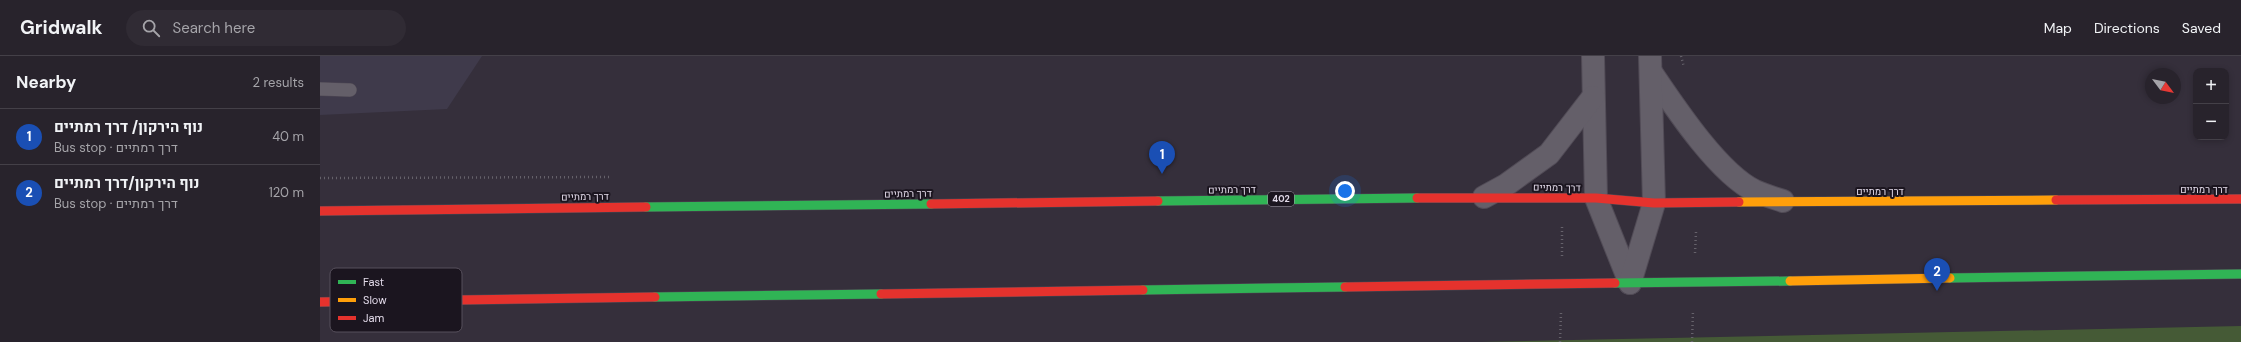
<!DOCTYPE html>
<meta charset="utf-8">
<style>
:root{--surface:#28232c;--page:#302b34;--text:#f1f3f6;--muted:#a5a4a9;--line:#444048;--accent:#a59eac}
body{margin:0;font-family:"DM Sans",Heebo,sans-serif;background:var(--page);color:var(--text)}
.controls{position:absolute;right:12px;top:12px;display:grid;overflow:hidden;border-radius:8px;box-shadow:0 2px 6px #0003}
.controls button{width:36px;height:36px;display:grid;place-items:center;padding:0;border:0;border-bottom:1px solid var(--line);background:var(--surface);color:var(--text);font:20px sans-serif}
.compass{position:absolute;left:1825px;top:12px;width:36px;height:36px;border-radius:50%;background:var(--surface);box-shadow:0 2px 6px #0003;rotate:122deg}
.you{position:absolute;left:1025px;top:135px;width:14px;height:14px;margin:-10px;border:3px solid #fff;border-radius:50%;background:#1a73e8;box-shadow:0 0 0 6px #1a73e833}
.badge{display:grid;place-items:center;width:26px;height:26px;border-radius:50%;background:var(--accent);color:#fff;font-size:13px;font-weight:700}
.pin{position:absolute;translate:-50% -33px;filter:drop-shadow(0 1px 2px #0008)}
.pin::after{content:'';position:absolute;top:21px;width:14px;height:12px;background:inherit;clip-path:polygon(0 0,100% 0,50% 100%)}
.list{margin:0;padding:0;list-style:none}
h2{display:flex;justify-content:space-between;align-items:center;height:52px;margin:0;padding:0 16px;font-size:17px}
h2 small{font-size:13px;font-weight:400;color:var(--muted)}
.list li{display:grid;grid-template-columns:26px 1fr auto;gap:12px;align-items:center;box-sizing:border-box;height:56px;padding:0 16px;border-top:1px solid var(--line)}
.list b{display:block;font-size:15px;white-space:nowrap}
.list p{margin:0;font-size:13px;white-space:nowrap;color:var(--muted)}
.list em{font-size:13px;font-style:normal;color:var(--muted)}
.icon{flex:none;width:22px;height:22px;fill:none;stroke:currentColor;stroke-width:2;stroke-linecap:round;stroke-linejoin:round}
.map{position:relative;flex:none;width:1921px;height:286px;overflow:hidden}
header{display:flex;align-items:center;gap:24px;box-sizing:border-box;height:56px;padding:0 20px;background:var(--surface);border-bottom:1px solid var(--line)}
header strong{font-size:19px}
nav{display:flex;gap:22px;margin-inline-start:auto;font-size:14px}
.search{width:280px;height:36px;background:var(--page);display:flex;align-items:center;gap:10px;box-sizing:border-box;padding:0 14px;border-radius:22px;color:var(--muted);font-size:15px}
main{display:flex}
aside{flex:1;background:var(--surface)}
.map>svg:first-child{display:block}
</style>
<header>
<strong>Gridwalk</strong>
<div class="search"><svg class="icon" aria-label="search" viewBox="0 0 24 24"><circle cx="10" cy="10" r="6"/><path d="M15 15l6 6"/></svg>Search here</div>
<nav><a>Map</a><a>Directions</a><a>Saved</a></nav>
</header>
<main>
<aside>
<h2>Nearby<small>2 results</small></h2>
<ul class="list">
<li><span class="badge" style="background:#1a4fb4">1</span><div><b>נוף הירקון/ דרך רמתיים</b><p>Bus stop · דרך רמתיים</p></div><em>40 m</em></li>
<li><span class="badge" style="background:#1a4fb4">2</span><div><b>נוף הירקון/דרך רמתיים</b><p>Bus stop · דרך רמתיים</p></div><em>120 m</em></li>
</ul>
</aside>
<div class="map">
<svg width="1921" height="286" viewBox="0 0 1921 286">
<rect width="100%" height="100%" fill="#352f3b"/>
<!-- industrial -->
<path fill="#3f3a4b" d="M0,0H162L127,53L0,59Z"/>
<!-- green -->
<path fill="#455a36" d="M1921,270V286H1161Z"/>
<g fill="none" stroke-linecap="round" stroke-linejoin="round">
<defs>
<path id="lane" d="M0,33L30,34"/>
<g id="street">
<path d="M1273,0L1276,142L1310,227"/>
<path d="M1331,16C1354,50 1398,117 1435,135C1444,139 1454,142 1463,145"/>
<path d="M1164,141L1186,129L1229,98L1273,41"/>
<path d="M1310,227L1334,147L1330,0"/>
</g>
<g id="fast">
<path d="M838,145L1097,142"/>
<path d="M326,151L611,148"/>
<path d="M1630,222L1921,218"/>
<path d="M1295,227L1470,225"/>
<path d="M823,234L1025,231"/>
<path d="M335,241L561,238"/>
</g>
<g id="slow">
<path d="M1419,146L1736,144"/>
<path d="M1470,225L1630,222"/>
</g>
<g id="jam">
<path d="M1097,142H1276L1334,147L1419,146"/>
<path d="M1736,144L1921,143"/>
<path d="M611,148L838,145"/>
<path d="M0,155L326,151"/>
<path d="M1025,231L1295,227"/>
<path d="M561,238L823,234"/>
<path d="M0,246L335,241"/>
</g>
</defs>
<!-- lane casing -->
<use href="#lane" stroke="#514b56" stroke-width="14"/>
<!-- street casing -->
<use href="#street" stroke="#514b56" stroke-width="24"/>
<!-- fast casing -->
<use href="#fast" stroke="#514b56" stroke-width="10"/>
<!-- slow casing -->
<use href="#slow" stroke="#514b56" stroke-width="10"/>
<!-- jam casing -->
<use href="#jam" stroke="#514b56" stroke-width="10"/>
<!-- path -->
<g stroke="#66626b" stroke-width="2.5" stroke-dasharray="1 3" stroke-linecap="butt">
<path d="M1361,0L1364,11"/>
<path d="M0,122L291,121"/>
<path d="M1242,171V200"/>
<path d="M1375,197L1376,176"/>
<path d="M1240,286L1241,257"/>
<path d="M1372,286L1373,254"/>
</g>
<!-- lane -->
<use href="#lane" stroke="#645f69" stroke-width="13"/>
<!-- street -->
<use href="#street" stroke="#645f69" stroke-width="22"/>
<!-- fast -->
<use href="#fast" stroke="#30b455" stroke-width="9"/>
<!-- slow -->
<use href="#slow" stroke="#ff9f0a" stroke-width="9"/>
<!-- jam -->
<use href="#jam" stroke="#e5322d" stroke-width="9"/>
</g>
<g text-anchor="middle" stroke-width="4" stroke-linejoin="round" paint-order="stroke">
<!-- shield labels -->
<rect fill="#1b151f" stroke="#a69fac" stroke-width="1" x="948" y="136" width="26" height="14" rx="3"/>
<g font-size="9" font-weight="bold" fill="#e2dae9">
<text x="961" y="146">402</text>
</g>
<!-- street labels -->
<g font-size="10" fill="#e2dae9" stroke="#1b151f">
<text transform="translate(1237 131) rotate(1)" y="4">דרך רמתיים</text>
<text transform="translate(912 133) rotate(-1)" y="4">דרך רמתיים</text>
<text x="1884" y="137">דרך רמתיים</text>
<text x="1560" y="139">דרך רמתיים</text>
<text transform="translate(588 137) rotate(-1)" y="4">דרך רמתיים</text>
<text transform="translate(265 140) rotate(-1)" y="4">דרך רמתיים</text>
</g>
</g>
<!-- legend -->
<rect x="10" y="212" width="132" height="64" rx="6" fill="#1b151f" stroke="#57505c" stroke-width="1"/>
<rect x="18" y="224" width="18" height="4" fill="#30b455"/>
<rect x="18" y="242" width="18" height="4" fill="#ff9f0a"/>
<rect x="18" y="260" width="18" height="4" fill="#e5322d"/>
<g font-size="11" fill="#e2dae9">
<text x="43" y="230">Fast</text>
<text x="43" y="248">Slow</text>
<text x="43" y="266">Jam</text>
</g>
</svg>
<div class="controls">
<button>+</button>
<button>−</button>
</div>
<svg class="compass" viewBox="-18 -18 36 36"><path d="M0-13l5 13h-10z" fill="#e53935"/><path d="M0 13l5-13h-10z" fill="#a5a4a9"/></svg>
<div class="you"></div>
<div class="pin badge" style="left:842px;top:118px;background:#1a4fb4">1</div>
<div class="pin badge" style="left:1617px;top:235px;background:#1a4fb4">2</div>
</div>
</main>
